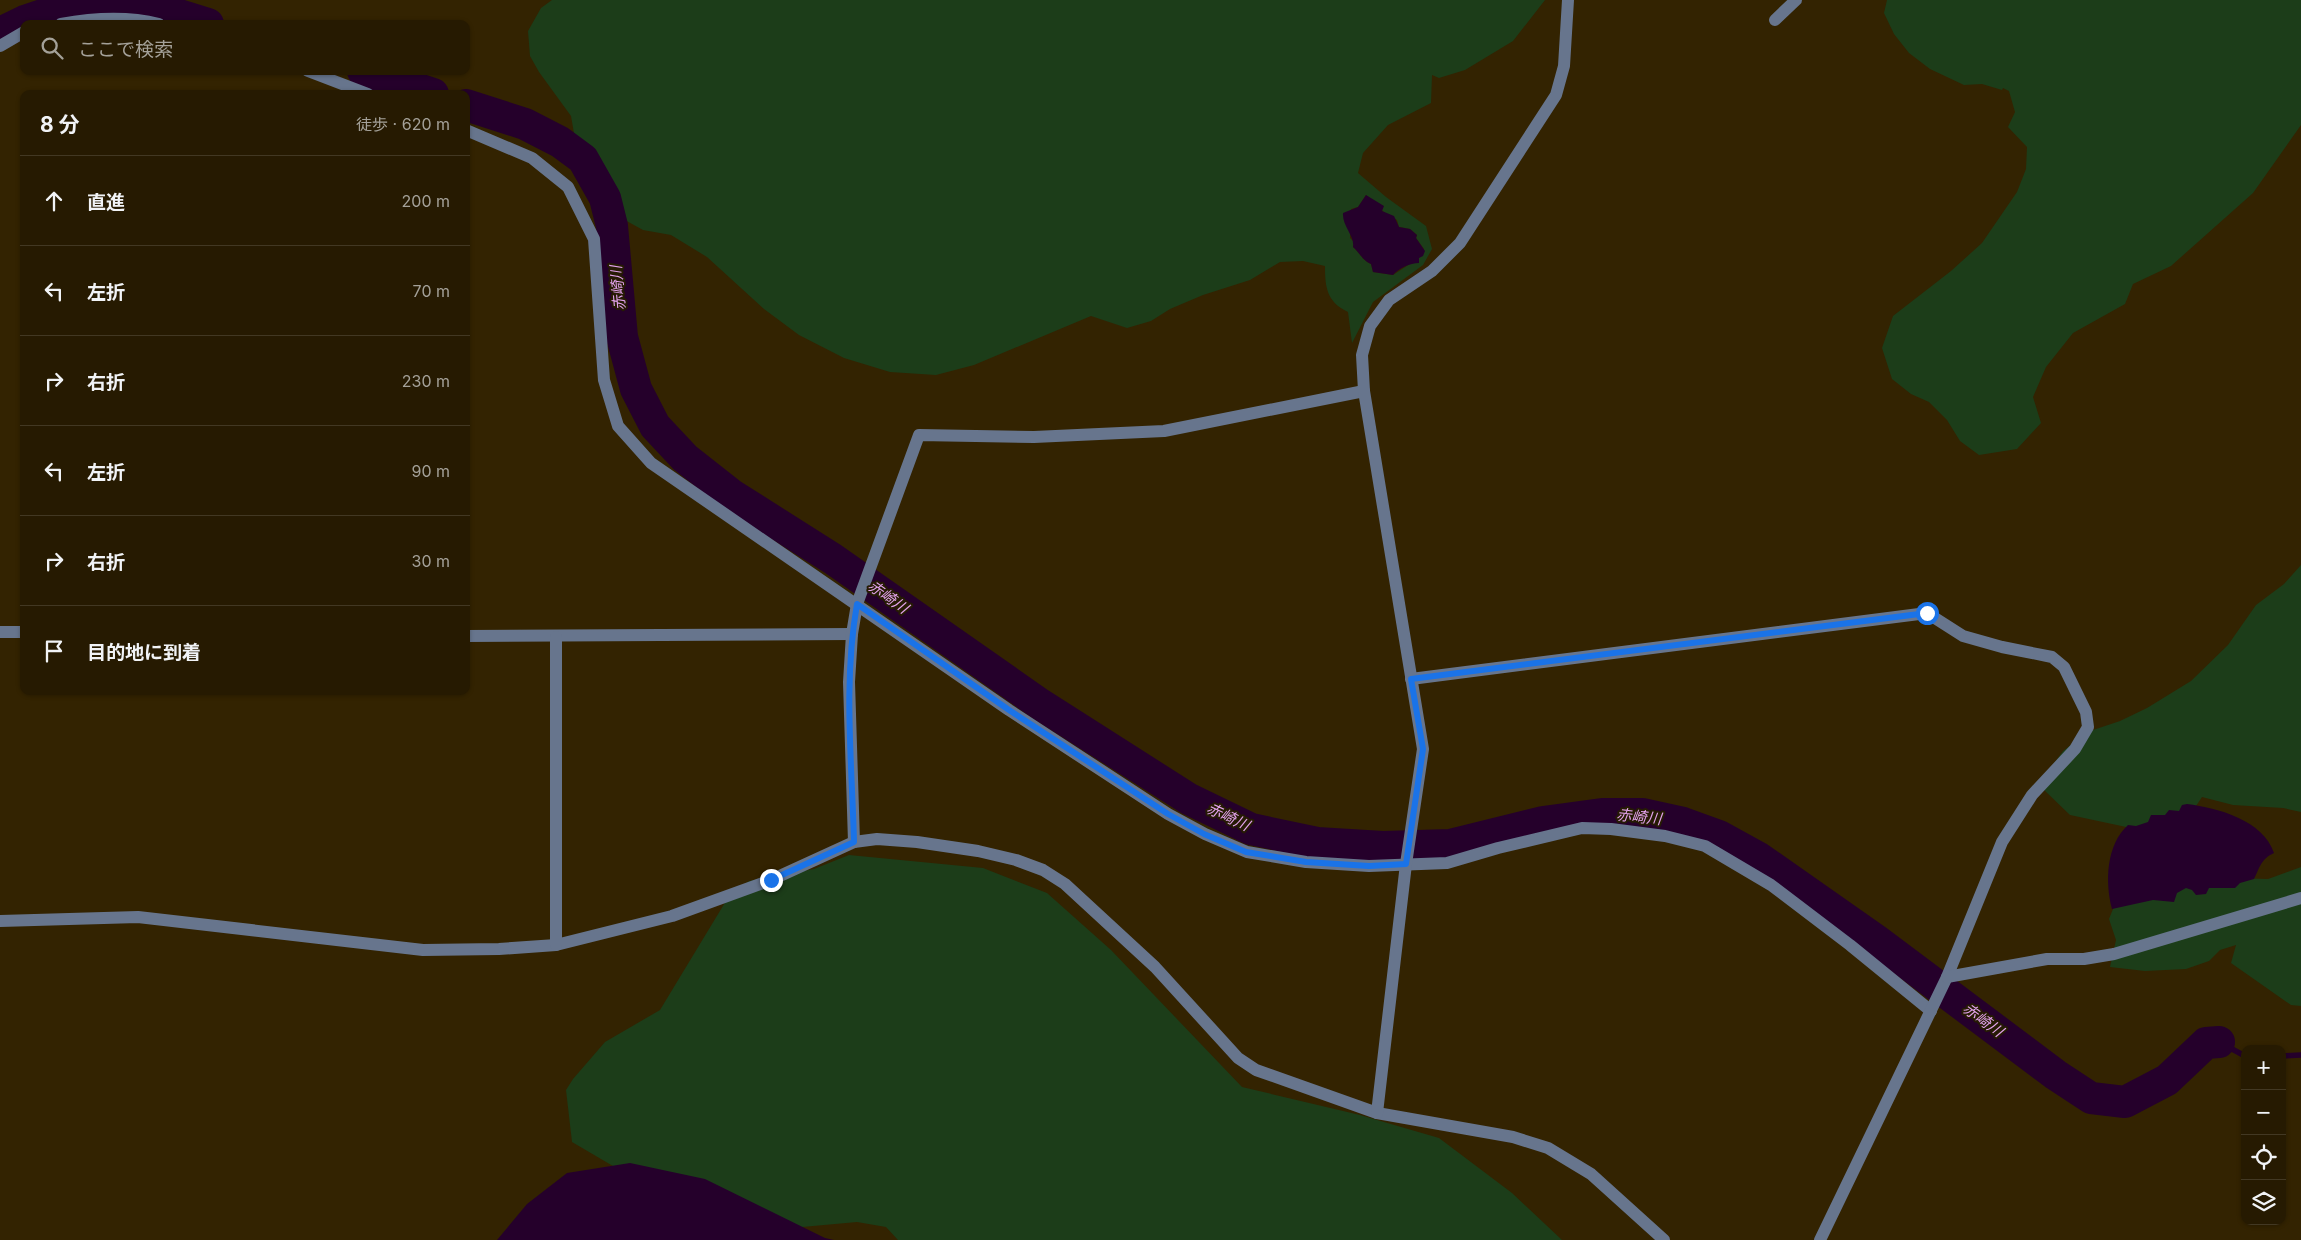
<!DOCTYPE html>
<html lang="ja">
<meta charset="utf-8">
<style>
:root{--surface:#261a01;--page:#2e230b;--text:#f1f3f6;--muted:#a4a199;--line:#423823}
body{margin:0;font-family:Inter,"Noto Sans JP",sans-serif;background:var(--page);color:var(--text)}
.controls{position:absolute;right:15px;bottom:15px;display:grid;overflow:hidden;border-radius:10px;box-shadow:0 1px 4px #0004}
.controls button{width:45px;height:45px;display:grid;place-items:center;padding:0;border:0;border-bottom:1px solid var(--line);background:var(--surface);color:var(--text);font:25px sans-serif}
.stop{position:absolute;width:15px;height:15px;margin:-11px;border:4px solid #1a73e8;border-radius:50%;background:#fff}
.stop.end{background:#1a73e8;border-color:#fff;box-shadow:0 1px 5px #0008}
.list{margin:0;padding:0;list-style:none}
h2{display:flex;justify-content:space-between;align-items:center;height:65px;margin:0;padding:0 20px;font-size:21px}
h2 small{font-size:16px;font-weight:400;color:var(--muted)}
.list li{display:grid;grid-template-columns:32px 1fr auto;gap:15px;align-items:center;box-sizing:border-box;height:90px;padding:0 20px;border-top:1px solid var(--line)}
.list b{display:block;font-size:19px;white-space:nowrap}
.list em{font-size:16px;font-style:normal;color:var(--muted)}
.icon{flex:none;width:28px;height:28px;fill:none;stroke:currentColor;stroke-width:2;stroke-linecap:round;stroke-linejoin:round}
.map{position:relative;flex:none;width:2301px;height:1240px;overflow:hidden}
.search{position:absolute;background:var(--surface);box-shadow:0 1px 4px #0004;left:20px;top:20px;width:450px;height:55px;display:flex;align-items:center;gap:12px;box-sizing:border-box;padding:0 18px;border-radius:10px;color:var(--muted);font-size:19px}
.panel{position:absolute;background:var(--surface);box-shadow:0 1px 4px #0004;left:20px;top:90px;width:450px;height:605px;border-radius:10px}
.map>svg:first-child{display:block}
</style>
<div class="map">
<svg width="2301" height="1240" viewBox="0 0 2301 1240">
<rect width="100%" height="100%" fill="#332301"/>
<!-- green -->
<g fill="#1c3d19" fill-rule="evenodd">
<path d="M552,0H1545L1513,41L1465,70L1439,78L1432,75L1431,103L1388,125L1363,153L1358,173L1386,197L1426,226L1432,249L1423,265L1373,302L1352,343L1348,312C1327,302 1325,288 1325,266L1303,261L1280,262L1250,280L1203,295L1170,309L1151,321L1127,328L1091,316L974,365L936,375L890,372L844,358L799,335L764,309L707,257L671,235L643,230L623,219L592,191L580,168L571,116L539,72L530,56L528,31L541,8ZM1366,195L1386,214L1397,220L1399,227L1410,229L1417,235L1416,238L1424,249L1419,258L1393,275L1373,272L1371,264C1362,260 1360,253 1353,247L1354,242L1350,238L1351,209L1358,207Z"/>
<path d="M1887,0H2301V125L2253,193L2171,266L2133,284L2125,304L2073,333L2046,367L2033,397L2041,423L2017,449L1979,455L1960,441L1947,420L1929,402L1911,394L1892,379L1882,348L1893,316L1951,271L1982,243L2017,192L2026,169L2027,147L2008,127L2015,112L2009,91L2003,88L2002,90L1982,84L1964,85L1930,69L1909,53L1894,34L1884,13Z"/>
<path d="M2301,565V812L2283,808L2233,805L2202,797L2190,815L2145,831L2070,815L2042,788L2047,773L2063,751L2087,732L2120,721L2147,708L2191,681L2228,645L2256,605L2284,584Z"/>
<path d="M849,855L983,868L1047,893L1111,950L1242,1087L1360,1115L1439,1138L1512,1193L1562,1240H898L886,1227L857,1222L791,1228L630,1176L572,1142L566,1090L573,1079L605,1042L660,1010L729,896L749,881L814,869Z"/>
<path d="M2301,867V1006L2291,1005L2231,963L2236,945L2220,950L2209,961L2186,969L2145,971L2110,967L2116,940L2109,919L2117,899L2231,878L2268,879Z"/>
</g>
<!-- water -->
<g fill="#25002b">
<path d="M1366,195L1384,206L1382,211L1394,216L1399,227L1410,229L1417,235L1416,238L1425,251L1423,256L1419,258V263C1410,263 1399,268 1393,275L1373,272L1371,264C1362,260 1360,253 1353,247C1355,236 1342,226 1343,213L1358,207Z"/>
<path d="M2187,804C2218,808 2263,820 2274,853C2261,859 2260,867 2254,879L2240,883L2235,888H2209L2206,894L2196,895L2192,890L2186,888L2177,893L2174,902L2153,900L2112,909C2105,882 2106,845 2128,825L2136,826L2148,822L2151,815H2165L2169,810L2179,811L2182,805Z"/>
<path d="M630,1163L705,1179L825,1238L834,1240H497L527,1204L567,1173Z"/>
</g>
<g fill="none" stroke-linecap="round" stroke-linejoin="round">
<!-- stream -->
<g stroke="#25002b" stroke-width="5.5">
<path d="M2219,1042L2245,1056"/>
<path d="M2282,1056L2301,1055"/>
</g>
<!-- river -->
<g stroke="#25002b" stroke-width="32">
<path d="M0,33L25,21L60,9L150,6L208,24"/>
<path d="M363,71L433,94"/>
<path d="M466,105L525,124L560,142L583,159L605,198L612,226L622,337L636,389L655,426L685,458L732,495L833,559L1040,704L1189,799L1251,829L1317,843L1383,847L1450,845L1543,822L1602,814H1642L1683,823L1719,836L1759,858L1876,940L2056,1075L2091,1098L2125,1102L2167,1080L2206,1043L2219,1042"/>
</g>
<!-- minor -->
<g stroke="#67758d" stroke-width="12">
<path d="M1775,20L1796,0"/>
<path d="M61,24C93,18 127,16 159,24"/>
<path d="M0,46L24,32"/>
<path d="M308,71L368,94"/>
<path d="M466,130L532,158L568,187L594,239L604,380L618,426L651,463L1009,710L1168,814L1205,834L1247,852L1306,862L1369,866L1447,863L1498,848L1582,828L1611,829L1665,836L1705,846L1771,885L1850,945L1931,1011"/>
<path d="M0,632H24"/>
<path d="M466,636L852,634"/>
<path d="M1411,679L1927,613L1963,636L2002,647L2052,657L2064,667L2086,712L2088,727L2075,749L2032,795L2002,842L1947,977L1820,1240"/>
<path d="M854,842L849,682L852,634L857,604L919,435L1034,437L1164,431L1364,391"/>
<path d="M0,921L138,917L423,950L499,949L556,945L672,916L771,880L854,842L877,839L917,842L978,851L1016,860L1043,870L1065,884L1155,967L1238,1058L1256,1070L1377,1113L1513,1137L1548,1148L1591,1174L1664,1240"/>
<path d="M556,945V637"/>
<path d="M1947,977L2047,959H2084L2114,954L2301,898"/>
<path d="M1377,1113L1406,864L1423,749L1364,391L1362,355L1370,326L1389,300L1432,271L1460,243L1556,95L1564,66L1568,0"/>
</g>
</g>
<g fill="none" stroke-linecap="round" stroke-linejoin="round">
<!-- route -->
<path stroke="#1a73e8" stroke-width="6" d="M771,880L854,842C852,763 843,683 857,604L1009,710L1168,814L1204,834L1246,852L1306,862L1369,866L1406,864L1423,749L1411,679L1927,613"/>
</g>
<g text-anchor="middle" stroke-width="4" stroke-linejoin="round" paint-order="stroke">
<!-- water labels -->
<g font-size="15" font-style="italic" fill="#e3a3ed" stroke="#261b04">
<text transform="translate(618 288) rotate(-95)" y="5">赤崎川</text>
<text transform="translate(888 597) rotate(35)" y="5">赤崎川</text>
<text transform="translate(1228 817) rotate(25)" y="5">赤崎川</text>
<text transform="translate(1639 817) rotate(6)" y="5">赤崎川</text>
<text transform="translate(1983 1020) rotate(36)" y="5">赤崎川</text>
</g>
</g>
</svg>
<div class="controls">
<button>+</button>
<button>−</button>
<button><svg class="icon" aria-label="locate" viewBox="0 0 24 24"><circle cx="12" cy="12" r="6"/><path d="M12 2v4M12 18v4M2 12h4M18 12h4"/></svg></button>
<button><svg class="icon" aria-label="layers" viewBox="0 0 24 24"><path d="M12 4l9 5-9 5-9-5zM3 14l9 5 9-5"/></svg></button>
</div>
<div class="stop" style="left:1927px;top:613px"></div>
<div class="stop end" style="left:771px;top:880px"></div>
<div class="search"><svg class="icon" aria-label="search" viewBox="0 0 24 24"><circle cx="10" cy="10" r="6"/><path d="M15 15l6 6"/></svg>ここで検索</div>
<section class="panel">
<h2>8 分<small>徒歩 · 620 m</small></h2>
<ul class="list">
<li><svg class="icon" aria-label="ahead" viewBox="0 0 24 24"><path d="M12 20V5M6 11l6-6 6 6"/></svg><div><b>直進</b></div><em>200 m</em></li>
<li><svg class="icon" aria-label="left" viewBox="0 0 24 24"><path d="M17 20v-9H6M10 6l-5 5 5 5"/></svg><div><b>左折</b></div><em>70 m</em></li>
<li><svg class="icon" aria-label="right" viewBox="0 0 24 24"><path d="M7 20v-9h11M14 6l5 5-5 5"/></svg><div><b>右折</b></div><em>230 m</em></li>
<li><svg class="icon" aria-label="left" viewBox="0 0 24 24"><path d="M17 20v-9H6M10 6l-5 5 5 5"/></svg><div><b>左折</b></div><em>90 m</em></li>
<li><svg class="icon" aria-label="right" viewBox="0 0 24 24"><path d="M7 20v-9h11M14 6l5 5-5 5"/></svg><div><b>右折</b></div><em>30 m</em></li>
<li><svg class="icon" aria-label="arrive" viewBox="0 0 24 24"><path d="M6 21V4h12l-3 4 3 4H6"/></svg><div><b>目的地に到着</b></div></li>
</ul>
</section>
</div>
